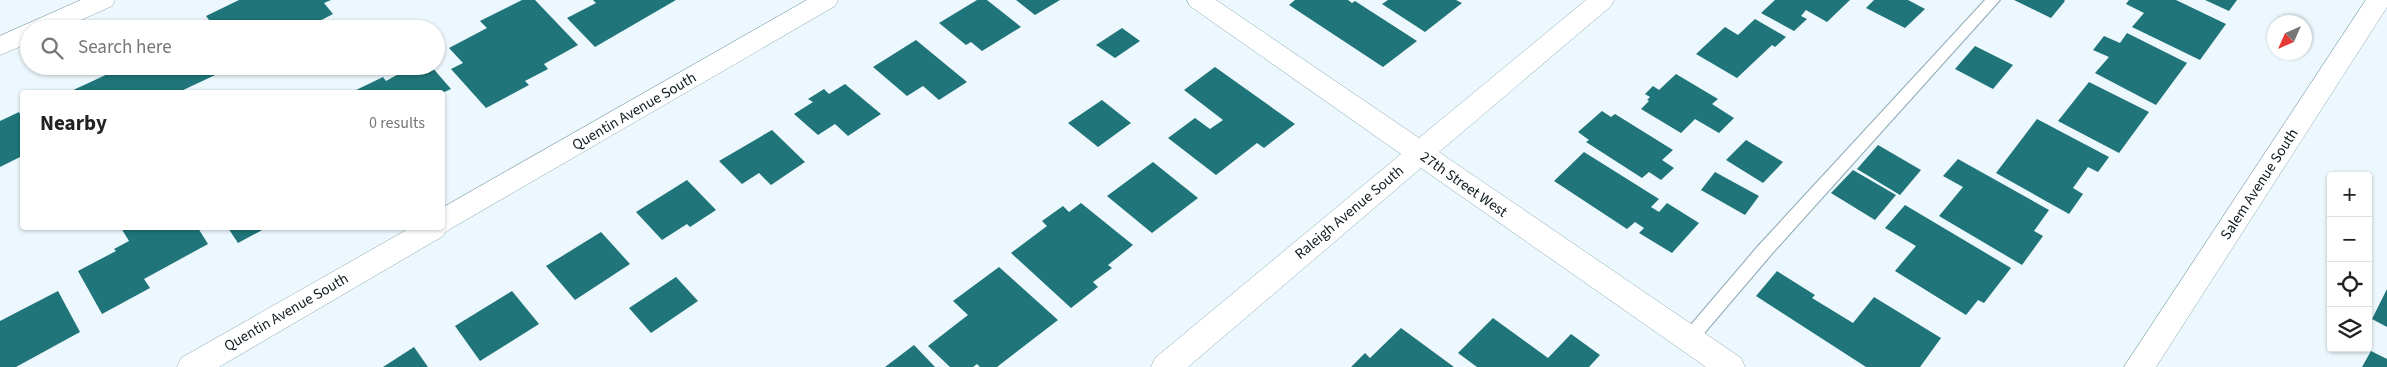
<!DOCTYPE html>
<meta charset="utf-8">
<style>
:root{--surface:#fff;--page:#f6f6f6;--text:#222;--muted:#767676;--line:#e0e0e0}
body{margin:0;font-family:"Source Sans 3",sans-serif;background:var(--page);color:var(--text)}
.controls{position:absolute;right:15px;bottom:15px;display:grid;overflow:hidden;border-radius:5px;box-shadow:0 1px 4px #0004}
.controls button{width:45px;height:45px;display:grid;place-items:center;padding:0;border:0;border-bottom:1px solid var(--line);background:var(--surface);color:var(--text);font:25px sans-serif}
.compass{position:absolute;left:2267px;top:15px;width:45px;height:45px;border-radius:50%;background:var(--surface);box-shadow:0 1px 4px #0004;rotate:225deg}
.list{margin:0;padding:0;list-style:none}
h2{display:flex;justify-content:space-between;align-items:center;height:65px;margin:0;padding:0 20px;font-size:21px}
h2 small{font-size:16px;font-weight:400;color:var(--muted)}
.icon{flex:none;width:28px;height:28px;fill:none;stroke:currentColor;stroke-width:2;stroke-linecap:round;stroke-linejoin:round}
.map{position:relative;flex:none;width:2387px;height:367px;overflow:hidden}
.search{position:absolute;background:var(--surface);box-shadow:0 1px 4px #0004;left:20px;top:20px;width:425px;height:55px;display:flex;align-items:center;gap:12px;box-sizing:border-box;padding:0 18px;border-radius:28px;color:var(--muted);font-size:19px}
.panel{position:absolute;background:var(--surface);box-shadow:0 1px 4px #0004;left:20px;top:90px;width:425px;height:140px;border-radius:5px}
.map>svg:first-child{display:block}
</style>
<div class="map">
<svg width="2387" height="367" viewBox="0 0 2387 367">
<rect width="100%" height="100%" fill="#ecf8fd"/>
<!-- building -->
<g fill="#1f7579">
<path d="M239,0H331L324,3L333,14L304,29H269L266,25L257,29H216L206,16Z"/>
<path d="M522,0H535L578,45L544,64L548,69L525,81L529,85L486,108L451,69L463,63L449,48L487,28L480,21Z"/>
<path d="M593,0H676L595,47L567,18L596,3Z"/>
<path d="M977,0H987L1021,27L982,51L971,42L966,45L939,23Z"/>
<path d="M1016,0H1060L1035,15Z"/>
<path d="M1295,0H1348L1352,3L1355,1L1417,41L1383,67L1289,5Z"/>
<path d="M1388,0H1456L1462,3L1425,32L1382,4Z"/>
<path d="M1775,0H1850L1827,22L1806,10L1801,16L1807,19L1794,31L1761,13Z"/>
<path d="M1874,0H1908L1925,9L1905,28L1866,8Z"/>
<path d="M2014,0H2064L2065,1L2051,18Z"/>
<path d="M2129,0H2176L2226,24L2200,60L2132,27L2144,13L2126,4Z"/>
<path d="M2205,0H2237L2229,11Z"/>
<path d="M1755,19L1786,37L1775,47L1772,45L1737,78L1696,54L1725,27L1738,35Z"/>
<path d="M1122,28L1140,41L1115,58L1096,45Z"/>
<path d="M2127,33L2187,63L2156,105L2095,73L2109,57L2093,50L2104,36L2120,43Z"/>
<path d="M916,40L967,82L939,100L923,86L907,96L873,67Z"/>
<path d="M1975,46L2013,65L1993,89L1955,69Z"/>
<path d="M125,66H229L230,68L179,92H69Z"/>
<path d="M413,66H431L451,89L442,93L352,92L383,77L386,81Z"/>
<path d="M1215,67L1295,124L1264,148L1257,143L1216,175L1168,138L1195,118L1210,129L1223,120L1184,90Z"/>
<path d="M1676,74L1718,99L1712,104L1734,118L1719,133L1695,119L1681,133L1641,109L1649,101L1647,100L1650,97L1645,94L1653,86L1659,90Z"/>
<path d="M2089,82L2149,112L2119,153L2058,121Z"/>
<path d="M845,84L881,114L848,136L835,124L818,135L794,114L813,102L808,99L824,89L829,94Z"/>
<path d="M1102,100L1131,123L1098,147L1068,123Z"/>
<path d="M1602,111L1611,117L1615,114L1673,150L1662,160L1674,168L1661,180L1649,172L1642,178L1586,142L1589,140L1578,132Z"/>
<path d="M19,112L22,119V156L0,167V121Z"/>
<path d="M2037,119L2109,157L2098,172L2088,167L2073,188L2083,194L2069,214L1996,173Z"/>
<path d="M772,130L805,162L771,185L759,173L742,184L719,161Z"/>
<path d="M1746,140L1783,162L1763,183L1726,160Z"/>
<path d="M1878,145L1921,170L1900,195L1857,169Z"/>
<path d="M1584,152L1659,199L1651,207L1659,212L1667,203L1699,223L1672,253L1639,233L1644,228L1635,222L1627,229L1554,181Z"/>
<path d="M1958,159L2049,210L2034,231L2043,236L2022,265L1939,216L1963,187L1943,176Z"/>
<path d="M1153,162L1198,198L1152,233L1107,196Z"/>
<path d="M1853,170L1896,195L1875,220L1831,193Z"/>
<path d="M1715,172L1759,196L1745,215L1701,190Z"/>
<path d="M687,180L716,210L690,227L687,224L662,240L636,212Z"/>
<path d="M1081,203L1133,245L1108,265L1112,268L1093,282L1098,287L1071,308L1011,253L1047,226L1042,221L1063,206L1069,212Z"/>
<path d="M1905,205L2011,268L1984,303L1978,300L1966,315L1895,271L1916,246L1885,228Z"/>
<path d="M121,228H198L208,244L144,279L150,288L102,314L78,271L116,251L114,249L129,241Z"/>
<path d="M228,228H266L238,243Z"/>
<path d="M601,232L630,264L575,300L546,266Z"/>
<path d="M999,267L1058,320L997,367H980L977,364L973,367H950L928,346L968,315L953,301Z"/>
<path d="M1777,271L1815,295L1812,298L1853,323L1874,297L1941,338L1920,367H1866L1756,296Z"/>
<path d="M676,277L698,301L651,333L629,308Z"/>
<path d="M2387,289V327L2372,319Z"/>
<path d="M58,291L80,332L16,367H0V321Z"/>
<path d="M512,291L539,324L480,361L455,326Z"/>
<path d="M1493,318L1548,358L1571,334L1600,355L1589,367H1477L1458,353Z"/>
<path d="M1401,328L1454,367H1351L1365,353L1370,358Z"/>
<path d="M914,345L935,367H885Z"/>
<path d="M414,347L428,367H383Z"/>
<path d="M2371,351L2387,359V367H2362Z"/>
</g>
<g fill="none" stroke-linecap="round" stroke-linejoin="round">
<defs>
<path id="service" d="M1985,0H2000L1770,256L1695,344L1689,347L1683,344L1680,339L1683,334L1758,246Z"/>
<g id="minor">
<path d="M81,0H115L112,6L61,29H29V43L0,55V36Z"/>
<path d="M807,0H838L835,6L445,232L443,236L219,367H177L181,358L410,228H442V208Z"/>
<path d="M1187,0H1216L1419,138L1586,0H1614L1611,6L1439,152L1741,358L1745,367H1706L1421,168L1188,367H1151L1155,358L1401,154L1190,6Z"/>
<path d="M2366,0H2387V7L2156,367H2124Z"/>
</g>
</defs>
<!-- service casing -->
<use href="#service" stroke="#8aa8b4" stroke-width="2"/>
<!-- minor casing -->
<use href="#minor" stroke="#8aa8b4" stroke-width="1"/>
<!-- service -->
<use href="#service" fill="#fff" fill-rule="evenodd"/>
<!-- minor -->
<use href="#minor" fill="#fff" fill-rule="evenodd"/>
</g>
<g text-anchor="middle" stroke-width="4.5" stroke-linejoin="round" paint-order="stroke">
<!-- street labels -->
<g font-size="15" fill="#0f1b1f" stroke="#fff">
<text transform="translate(634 111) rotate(-30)" y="5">Quentin Avenue South</text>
<text transform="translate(1464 184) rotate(35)" y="5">27th Street West</text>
<text transform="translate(2259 184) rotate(-57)" y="5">Salem Avenue South</text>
<text transform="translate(1349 212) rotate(-40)" y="5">Raleigh Avenue South</text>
<text transform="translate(286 312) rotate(-30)" y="5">Quentin Avenue South</text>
</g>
</g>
</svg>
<div class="controls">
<button>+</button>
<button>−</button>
<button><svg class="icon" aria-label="locate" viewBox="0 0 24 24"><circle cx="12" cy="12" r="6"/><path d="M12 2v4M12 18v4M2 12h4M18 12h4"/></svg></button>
<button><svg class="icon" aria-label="layers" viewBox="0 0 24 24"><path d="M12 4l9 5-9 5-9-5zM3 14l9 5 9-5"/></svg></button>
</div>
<svg class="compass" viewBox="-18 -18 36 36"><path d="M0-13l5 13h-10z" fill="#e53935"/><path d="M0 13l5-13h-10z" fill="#767676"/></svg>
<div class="search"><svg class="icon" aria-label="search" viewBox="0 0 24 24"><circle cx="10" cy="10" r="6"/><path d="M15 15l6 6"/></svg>Search here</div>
<section class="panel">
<h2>Nearby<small>0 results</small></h2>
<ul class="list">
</ul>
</section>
</div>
